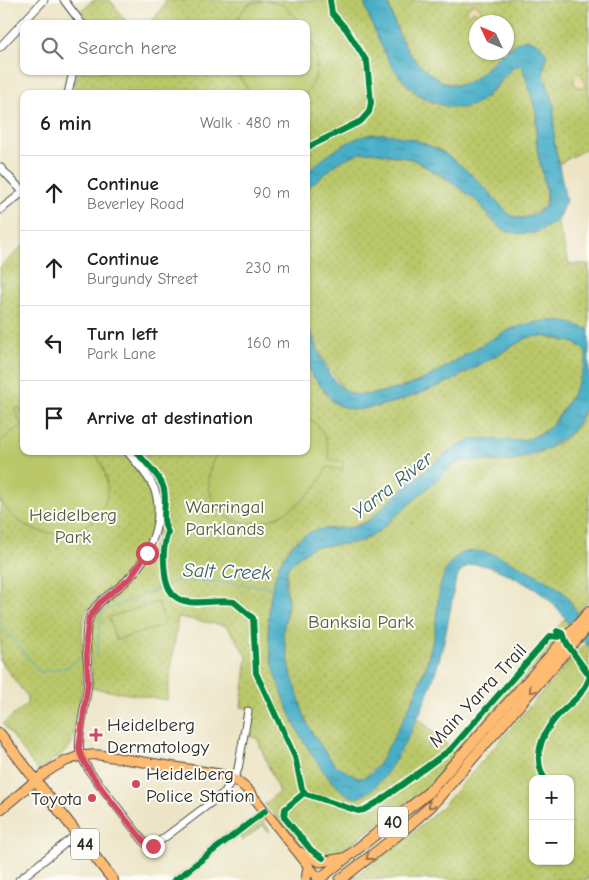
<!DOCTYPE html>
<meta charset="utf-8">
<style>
:root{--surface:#fff;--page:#f2f2f2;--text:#202124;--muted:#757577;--line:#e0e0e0}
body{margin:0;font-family:"Comic Neue",sans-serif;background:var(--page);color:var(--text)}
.controls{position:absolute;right:15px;bottom:15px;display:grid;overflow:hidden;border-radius:10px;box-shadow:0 1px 4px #0004}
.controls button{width:45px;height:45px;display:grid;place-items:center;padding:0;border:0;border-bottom:1px solid var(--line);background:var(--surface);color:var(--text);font:25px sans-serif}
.compass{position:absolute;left:469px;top:15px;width:45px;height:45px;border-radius:50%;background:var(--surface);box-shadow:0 1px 4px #0004;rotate:314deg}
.stop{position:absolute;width:15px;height:15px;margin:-11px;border:4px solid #d1495b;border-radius:50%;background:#fff}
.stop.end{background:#d1495b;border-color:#fff;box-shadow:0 1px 5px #0008}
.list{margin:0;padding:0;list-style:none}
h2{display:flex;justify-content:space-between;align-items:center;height:65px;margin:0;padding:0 20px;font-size:21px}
h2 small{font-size:16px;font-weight:400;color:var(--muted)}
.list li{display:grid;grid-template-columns:32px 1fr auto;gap:15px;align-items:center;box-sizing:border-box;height:75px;padding:0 20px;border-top:1px solid var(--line)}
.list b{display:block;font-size:19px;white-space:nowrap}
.list p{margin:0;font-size:16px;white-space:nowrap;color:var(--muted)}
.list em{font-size:16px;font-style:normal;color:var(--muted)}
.icon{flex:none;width:28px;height:28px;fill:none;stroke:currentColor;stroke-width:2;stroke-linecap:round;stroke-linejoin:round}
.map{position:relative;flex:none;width:589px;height:880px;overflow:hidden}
.search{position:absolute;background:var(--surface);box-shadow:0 1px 4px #0004;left:20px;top:20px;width:290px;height:55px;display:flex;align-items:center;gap:12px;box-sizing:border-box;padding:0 18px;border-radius:10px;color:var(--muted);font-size:19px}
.panel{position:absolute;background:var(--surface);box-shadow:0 1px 4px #0004;left:20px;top:90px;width:290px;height:365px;border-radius:10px}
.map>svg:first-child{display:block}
</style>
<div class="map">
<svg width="589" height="880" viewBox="0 0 589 880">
<defs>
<pattern id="grass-dots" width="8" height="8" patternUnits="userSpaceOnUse" patternTransform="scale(1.25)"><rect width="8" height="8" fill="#bac86a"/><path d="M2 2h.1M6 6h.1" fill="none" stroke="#a0ac5c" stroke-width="1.8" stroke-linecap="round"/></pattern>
<pattern id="sand-dots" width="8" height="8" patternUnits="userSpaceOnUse" patternTransform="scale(1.25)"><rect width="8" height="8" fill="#eeda9e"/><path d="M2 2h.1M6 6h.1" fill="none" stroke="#cb8" stroke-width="1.8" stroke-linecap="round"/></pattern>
<pattern id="water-ripples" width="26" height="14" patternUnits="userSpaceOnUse" patternTransform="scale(1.25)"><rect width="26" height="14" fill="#47aec7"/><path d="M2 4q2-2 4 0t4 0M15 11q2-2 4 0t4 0" fill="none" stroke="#3b8ea2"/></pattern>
</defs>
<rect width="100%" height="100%" fill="#fdfcf7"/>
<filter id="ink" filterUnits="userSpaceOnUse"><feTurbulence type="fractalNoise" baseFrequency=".02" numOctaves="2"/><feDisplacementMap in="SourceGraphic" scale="10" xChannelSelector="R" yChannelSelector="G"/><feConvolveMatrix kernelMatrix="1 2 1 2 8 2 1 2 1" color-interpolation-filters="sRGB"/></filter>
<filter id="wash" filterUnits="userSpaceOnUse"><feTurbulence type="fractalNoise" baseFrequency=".0096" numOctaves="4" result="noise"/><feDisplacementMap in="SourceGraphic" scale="20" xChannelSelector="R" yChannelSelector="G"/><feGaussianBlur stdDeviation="1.12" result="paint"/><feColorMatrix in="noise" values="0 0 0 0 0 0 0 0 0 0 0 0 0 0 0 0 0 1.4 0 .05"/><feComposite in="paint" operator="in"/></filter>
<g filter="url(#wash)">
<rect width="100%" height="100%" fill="#ece4c5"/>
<!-- grass -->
<g fill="url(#grass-dots)" stroke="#727a4a" fill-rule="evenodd">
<path d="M94,0H110L128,24H90L81,10Z"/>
<path d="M164,0H363C379,44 405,117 465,104C469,103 476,103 480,101C493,94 504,75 515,65H522L536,112V141L546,193L545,207L527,217L518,218L510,215L475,179L442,151L416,140L396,136L385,134L345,145L306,172V94H73L78,71H306V24H150L166,2Z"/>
<path d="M387,0H589V147L559,164L554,142V104L543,73L547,58L516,42L507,49L506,22H476V52L502,53C491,63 479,79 463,84C453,87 443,82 434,77C405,57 398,32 387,0Z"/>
<path d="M360,152H372L412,159L459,187L478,202L491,220L535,233L557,221L569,264H589V330L554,321L512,328L431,376L412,384L393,390L360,396L345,391L326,365L306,321V189L342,160Z"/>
<path d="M24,245V451H121C131,464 144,477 151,491C162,517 145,565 123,582C108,593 88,601 83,621C80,636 84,665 82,682C81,702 76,722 72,742L68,749L38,771L3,724L27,704V696L0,661V267Z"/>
<path d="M536,335L575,343L586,351L588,358L577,387L551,427L529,439L505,442L473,440L457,447L412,481L369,520L348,529H329L291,546L279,563L270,620L271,655L284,698L299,733L332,783L382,780L418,718L450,747L565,619L570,626L424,791L335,855L326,860L310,855L265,804L279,792L257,738L248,736L252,709L241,707L247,656L227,626L178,617L167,700L91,688C95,663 83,637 95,612L148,557L158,539L157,487L152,478L131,451H306V363L329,399L339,406L358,410L396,402L429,390L453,380L527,338Z"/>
<path d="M589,402V600L577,614L565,594L559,589L463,554L450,564L444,575L434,636L425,668L410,708L380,763L363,778C336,779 313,740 305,718C296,692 283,659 283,630C283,621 288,614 288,605C288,578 278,562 311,548C333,538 354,551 379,531C401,514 438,468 463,461C475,458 488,462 501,462C524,461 556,449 573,431C580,423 584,411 589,402Z"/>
<path d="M585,643L589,646V880L352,879L421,826L443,806ZM533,779H570V861H533Z"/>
<path d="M262,820L270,831L268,832L263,825L242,841L239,834L243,836L254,827L255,822Z"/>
</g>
<!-- sand -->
<g fill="url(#sand-dots)" stroke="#8c8264">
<path d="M473,4L479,6L481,11L479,14L474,11L468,15L466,10Z"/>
<path d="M577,73L582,75L585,84L583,89L575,85L574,76Z"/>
</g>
<!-- pitch -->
<g fill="#bac86a" stroke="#727a4a">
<path d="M266,0L283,5L302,24H234L247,5Z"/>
<path d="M306,30C319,52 322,74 306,94H251L236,71H306Z"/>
<path d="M19,407L24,417V451H94C145,528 35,565 0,499V442L11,432L22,427L15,409Z"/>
<path d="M306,416C322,426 329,441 329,459L344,462L342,470L327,467C315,496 275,529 241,522C208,515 200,475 219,451H306Z"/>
<path d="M158,602L165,625L116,640L109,617Z"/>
</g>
<!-- water -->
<g fill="url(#water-ripples)" stroke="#396c79">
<path d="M363,0H387C398,34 404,56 435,77C443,82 453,87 463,84C479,79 491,63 502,53L506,52L507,49L525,39L540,44L547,54L543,73L554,104V142L566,200L557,221L535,233L521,234L508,232L499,227L478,202L448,179L412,159L372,152L360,153L342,160L306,189V172C326,157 349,136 376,134C384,133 394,135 402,137C440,145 461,164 488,191C495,198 503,211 512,216C523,222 542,214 547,202L545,184L537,150L536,112L522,65L515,66C501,78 490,97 473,105C462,110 450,108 439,104C393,88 379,43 363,0Z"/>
<path d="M306,321C316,342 324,377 345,390C355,397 367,395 378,393C396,389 416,385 432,375C481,348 530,301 589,330V402L572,432L547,449L511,461L474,460L456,463L378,532L357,543L313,547L294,560L287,569L285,585L288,603L283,633L292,676L305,718L312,733L335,765L358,778C376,778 382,757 390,744C409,710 426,675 434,636C438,615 436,592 445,572C462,534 502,557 527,570C538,576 549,581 559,589C573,599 576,617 589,628V646C572,633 564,611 547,598C534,587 483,557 468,566C453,574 454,592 451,606C442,658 429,700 403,746C392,765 379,792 356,798C335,796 300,738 292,718C283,697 273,672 270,650C265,613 270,553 307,534C326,523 349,534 368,521C376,516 381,508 388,502C406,487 445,451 466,442C494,431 518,453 549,428C561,419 589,367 586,353C582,343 570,342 560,339C548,336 539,335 527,338L453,380L429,390L396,402L358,410L345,408L334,402L313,377L306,363Z"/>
</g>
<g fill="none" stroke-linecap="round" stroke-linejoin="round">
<!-- stream -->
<g stroke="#47aec7" stroke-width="1">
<path d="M0,627L14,639L39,672L65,668L82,657"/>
<path d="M97,655L101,612L182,579L273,587"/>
</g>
</g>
</g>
<g filter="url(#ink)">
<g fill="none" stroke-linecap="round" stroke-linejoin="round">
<defs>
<g id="minor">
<path d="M64,0L82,24"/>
<path d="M0,47L44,0"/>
<path d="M68,94L73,71"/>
<path d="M0,167L24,193"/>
<path d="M0,210L22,193"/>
<path d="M80,756C77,730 87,705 88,680C89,658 81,633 92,612C100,598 117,591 128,579C149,559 166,517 154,488C148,474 136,463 127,451"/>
<path d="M81,756L90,772L145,843L150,846L156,844L225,792L232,779"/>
<path d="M234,779L238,769L248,711"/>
<path d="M19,880L77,834"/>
<path d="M175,880L265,811"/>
</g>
<g id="major">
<path d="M0,810C29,788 60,751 99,755L220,774L237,781L248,790L319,879"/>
<path d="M300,852L320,862L343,858"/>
<path d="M306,880L308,866"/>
</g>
<g id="highway">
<path d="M0,734L113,880"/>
<path d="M318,880L428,793L589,612"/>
<path d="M340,880L399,834L431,806L589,625"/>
</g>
</defs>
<!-- minor casing -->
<use href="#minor" stroke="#484742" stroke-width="9"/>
<!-- major casing -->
<use href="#major" stroke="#484742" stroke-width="11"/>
<!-- highway casing -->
<use href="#highway" stroke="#484742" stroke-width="12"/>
<!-- minor -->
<use href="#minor" stroke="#fff" stroke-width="7"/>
<!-- major -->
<use href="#major" stroke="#febb71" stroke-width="9"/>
<!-- highway -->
<use href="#highway" stroke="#febb71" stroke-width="10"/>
<defs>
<g id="cycleway">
<path d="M306,148L361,121L369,112L371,103L367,62L346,29L332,13L330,0"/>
<path d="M136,451C144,462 158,473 163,486C169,501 159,518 168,532C163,548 163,558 165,574C170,617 208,597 234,602L253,618L256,673L295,757L302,789L306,794L358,811L364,810L381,800L451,749L550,636L559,637L557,631L563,633L567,644L589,675"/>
<path d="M545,779C533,760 540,737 554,720C566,705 582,698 589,679"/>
<path d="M304,793L285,809L284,817L311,850L323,858"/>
<path d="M175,880L265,811"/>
</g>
</defs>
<!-- cycleway casing -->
<use href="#cycleway" stroke="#fdfcf7" stroke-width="9"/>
<!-- cycleway -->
<use href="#cycleway" stroke="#00873e" stroke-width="6"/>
</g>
<!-- one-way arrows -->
<defs><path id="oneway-chevron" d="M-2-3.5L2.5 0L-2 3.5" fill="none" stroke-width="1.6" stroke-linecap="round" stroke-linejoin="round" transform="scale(1.25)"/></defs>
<g stroke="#94734e">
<use href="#oneway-chevron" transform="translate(532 690) rotate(131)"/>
<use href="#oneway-chevron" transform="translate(431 805) rotate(134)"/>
<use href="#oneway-chevron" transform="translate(369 857) rotate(143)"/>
</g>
</g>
<g fill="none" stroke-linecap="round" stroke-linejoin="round" filter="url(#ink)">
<!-- route -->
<path stroke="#d1495b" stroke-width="6" d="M147,553L130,578L99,603L89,618L86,639L88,682L79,748C80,767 131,824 145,843L153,846"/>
</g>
<!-- markers -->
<g fill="#d1495b" stroke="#fdfcf7" stroke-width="2">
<path d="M93.5 727.5h5v5h5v5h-5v5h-5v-5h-5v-5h5z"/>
<circle cx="136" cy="784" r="5"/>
<circle cx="92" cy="798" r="5"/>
</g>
<g text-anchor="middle" stroke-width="4" stroke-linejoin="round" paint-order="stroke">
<!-- shield labels -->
<g fill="#fdfcf7" stroke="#6a6a68" stroke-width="1">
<rect x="378" y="806.5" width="30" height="31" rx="4"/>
<rect x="71" y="828.5" width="28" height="31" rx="4"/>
</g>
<g font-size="18" font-weight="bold" fill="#2b2b2b">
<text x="393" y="828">40</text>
<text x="85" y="850">44</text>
</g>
<!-- park labels -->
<g font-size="19" fill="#565a3e" stroke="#fdfcf7">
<text x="225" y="513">Warringal<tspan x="225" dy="22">Parklands</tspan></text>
<text x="73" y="521">Heidelberg<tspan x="73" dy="22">Park</tspan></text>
<text x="361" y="628">Banksia Park</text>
</g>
<!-- street labels -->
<g font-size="19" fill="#2b2b2b" stroke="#fdfcf7">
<text transform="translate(477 695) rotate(-47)" y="7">Main Yarra Trail</text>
</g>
<!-- poi labels -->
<g font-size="19" fill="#2b2b2b" stroke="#fdfcf7" text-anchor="start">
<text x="107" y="731">Heidelberg<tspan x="107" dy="22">Dermatology</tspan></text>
<text x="146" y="780">Heidelberg<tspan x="146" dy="22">Police Station</tspan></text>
<text x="82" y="805" text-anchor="end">Toyota</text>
</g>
<!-- water labels -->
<g font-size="20" font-style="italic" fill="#365f69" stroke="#fdfcf7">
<text transform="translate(392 485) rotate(-38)" y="7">Yarra River</text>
<text transform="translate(227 571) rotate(2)" y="7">Salt Creek</text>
</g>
</g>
</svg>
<div class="controls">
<button>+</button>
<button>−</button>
</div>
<svg class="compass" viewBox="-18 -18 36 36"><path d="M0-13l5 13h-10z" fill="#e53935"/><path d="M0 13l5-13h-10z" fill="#757577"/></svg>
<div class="stop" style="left:147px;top:553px"></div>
<div class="stop end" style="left:153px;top:846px"></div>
<div class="search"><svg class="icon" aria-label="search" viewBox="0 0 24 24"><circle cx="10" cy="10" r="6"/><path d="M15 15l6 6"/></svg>Search here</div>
<section class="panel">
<h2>6 min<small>Walk · 480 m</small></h2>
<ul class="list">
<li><svg class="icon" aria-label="ahead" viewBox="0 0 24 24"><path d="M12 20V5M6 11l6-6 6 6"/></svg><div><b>Continue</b><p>Beverley Road</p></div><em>90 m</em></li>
<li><svg class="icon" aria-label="ahead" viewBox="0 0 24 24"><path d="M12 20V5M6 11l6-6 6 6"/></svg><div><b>Continue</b><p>Burgundy Street</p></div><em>230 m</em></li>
<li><svg class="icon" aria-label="left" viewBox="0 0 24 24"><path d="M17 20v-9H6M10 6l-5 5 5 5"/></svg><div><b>Turn left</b><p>Park Lane</p></div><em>160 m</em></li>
<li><svg class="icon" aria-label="arrive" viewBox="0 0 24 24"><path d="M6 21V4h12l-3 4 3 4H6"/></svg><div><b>Arrive at destination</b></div></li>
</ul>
</section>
</div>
